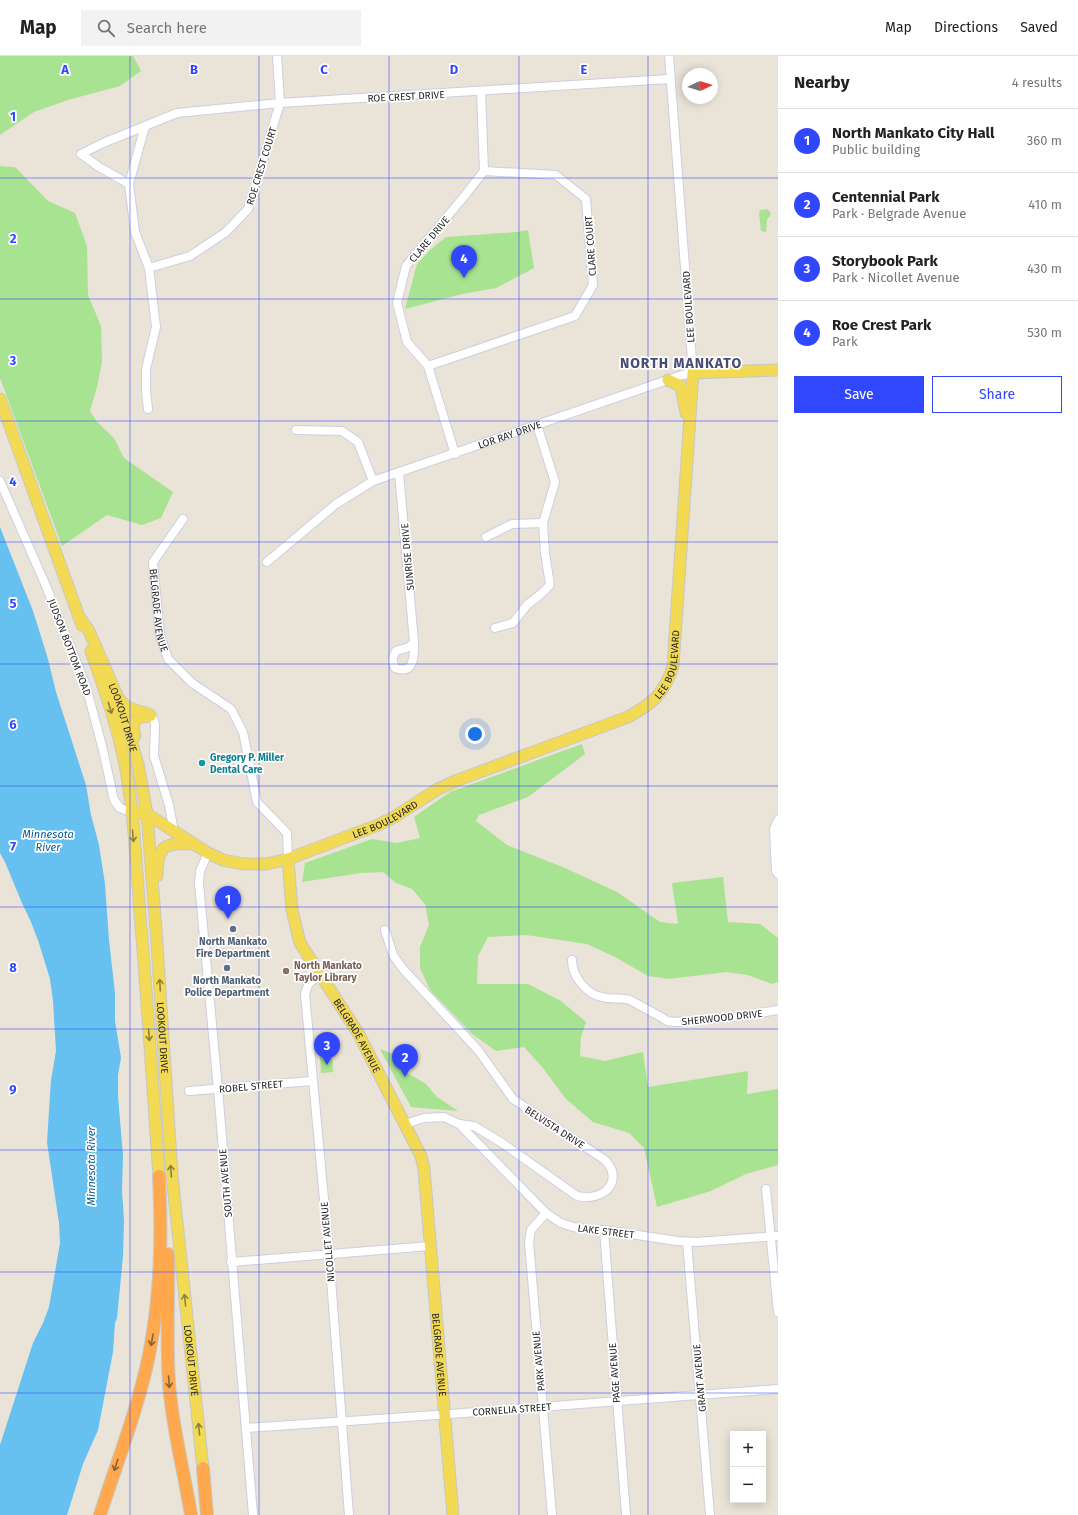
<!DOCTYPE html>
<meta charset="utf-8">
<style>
:root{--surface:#fff;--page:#f2f2f2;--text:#202124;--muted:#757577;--line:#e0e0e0;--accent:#3147fd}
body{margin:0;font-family:"Fira Sans",sans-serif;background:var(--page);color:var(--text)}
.controls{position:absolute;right:12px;bottom:12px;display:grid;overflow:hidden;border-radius:0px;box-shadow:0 2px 10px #0003}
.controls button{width:36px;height:36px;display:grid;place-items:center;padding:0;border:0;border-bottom:1px solid var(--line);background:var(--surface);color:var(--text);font:20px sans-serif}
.compass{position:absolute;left:682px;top:12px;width:36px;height:36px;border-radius:50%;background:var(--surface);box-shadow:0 2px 10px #0003;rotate:86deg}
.you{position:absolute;left:475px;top:678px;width:14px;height:14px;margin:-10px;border:3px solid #fff;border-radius:50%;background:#1a73e8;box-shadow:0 0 0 6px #1a73e833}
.badge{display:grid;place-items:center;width:26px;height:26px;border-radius:50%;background:var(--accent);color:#fff;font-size:13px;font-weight:700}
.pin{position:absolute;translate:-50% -33px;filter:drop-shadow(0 1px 2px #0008)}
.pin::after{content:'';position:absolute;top:21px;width:14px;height:12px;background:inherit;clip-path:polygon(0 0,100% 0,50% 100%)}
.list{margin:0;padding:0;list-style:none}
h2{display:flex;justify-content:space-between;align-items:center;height:52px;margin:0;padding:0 16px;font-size:17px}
h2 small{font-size:13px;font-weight:400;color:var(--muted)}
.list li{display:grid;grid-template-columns:26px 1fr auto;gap:12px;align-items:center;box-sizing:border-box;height:64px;padding:0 16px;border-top:1px solid var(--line)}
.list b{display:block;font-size:15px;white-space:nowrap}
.list p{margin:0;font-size:13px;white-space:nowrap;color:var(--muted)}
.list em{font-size:13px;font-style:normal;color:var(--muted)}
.actions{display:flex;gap:8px;padding:12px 16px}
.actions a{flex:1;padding:9px 0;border:1px solid var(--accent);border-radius:0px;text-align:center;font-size:14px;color:var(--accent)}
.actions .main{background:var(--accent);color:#fff}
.icon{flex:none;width:22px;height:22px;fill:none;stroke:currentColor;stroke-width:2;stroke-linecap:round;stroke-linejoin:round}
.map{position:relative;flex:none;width:778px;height:1459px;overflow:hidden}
header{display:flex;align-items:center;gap:24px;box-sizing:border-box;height:56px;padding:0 20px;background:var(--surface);border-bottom:1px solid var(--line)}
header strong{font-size:19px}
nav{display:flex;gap:22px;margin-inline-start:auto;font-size:14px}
.search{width:280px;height:36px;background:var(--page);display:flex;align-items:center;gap:10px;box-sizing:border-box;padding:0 14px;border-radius:0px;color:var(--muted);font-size:15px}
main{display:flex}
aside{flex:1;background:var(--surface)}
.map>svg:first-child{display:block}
</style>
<header>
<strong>Map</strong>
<div class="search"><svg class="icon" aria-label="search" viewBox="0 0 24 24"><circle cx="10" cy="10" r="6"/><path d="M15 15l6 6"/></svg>Search here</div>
<nav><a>Map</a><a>Directions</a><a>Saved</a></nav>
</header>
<main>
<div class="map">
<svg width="778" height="1459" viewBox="0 0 778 1459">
<rect width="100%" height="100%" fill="#eae3d7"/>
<!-- green -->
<g fill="#a7e391">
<path d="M0,0H133L141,15L120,30L68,44L34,56L0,79Z"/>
<path d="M0,110L15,111L48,145L75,157L87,190L88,239L101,270L102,306L97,331L90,355L97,366L114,382L124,402L173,436L161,462L142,469L107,459L62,490L0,322Z"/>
<path d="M767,153L771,157L770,160L767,163L766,176L761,175L759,157L760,154Z"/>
<path d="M528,174L534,212L496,232L462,238L405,253L417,208L430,194L446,181L517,176Z"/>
<path d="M582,688L585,698L528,741L479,759L476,765L507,789L565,812L617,836L660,866L678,868L672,827L723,821L728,866L760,868L778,882V926L772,928L748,919L726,916L669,923L648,920L615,901L587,888L526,879L488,881L478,900L477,928H528L561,945L586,966L581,981L580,1000L605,1005L643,996L648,1031L748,1015L747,1038L778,1033V1109L746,1118L711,1135L657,1151L644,1092L629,1077L593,1066L566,1043L543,1012L524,991L496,995L472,978L430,934L420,912V891L429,869L425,848L412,833L396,827L383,816L361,817L302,826L305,807L372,783L397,787L420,782L414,761L450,736Z"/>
<path d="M380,993L393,998L404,1015L426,1028L437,1041L458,1055L411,1051Z"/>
<path d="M332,1000L333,1016L321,1017L320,1001Z"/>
</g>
<!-- water -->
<path fill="#66c0f0" d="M0,471L33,555L48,603L56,636L86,729L91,759L99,789L105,828L109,884L115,937V965L121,1002L118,1019V1040L123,1100L122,1134L124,1165L123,1200L117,1262L115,1267L113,1296L98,1374L83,1408L67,1459H0V1389L33,1287L43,1267L49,1251L60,1187L59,1167L47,1086L51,1024L56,995L53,945L50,923L39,887L31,866L22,847L5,806L0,797Z"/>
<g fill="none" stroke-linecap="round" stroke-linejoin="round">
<defs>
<g id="minor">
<path d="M129,128L99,111L81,98L103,87L145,70"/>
<path d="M149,212L190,200L226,176L248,153L280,47L277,0"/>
<path d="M428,310L575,260L593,229L586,143L556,119L484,115"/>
<path d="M148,353L146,335V313L156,271L149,212L135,176L129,128L145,70L177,57L280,47L670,23"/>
<path d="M296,374L342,375L358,386L373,425"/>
<path d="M455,398L428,310L407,286L397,247L406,210L462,143L484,115L481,36"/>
<path d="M399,417L414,586L409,591L396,595C392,601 392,605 395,612C415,619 414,600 414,586"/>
<path d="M0,425L46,530L86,630L103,694L114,744L120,752L131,756"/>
<path id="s1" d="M183,463L153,506L160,579L168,603L192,627L231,653L243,676L257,746L287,777L288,803"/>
<path d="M486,481L512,468L543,467"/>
<path id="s2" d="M267,506L336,448L373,425L682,319L693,317L669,0"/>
<path d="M495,572L513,567L527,549L541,538L550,529L545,497L543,467L555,426L537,369"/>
<path d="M150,660L154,664L155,669L154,700L169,749L174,776"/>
<path d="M778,764L774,773L776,815L778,818"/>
<path d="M208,797L200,815L199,827L218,1033L253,1459"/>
<path d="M385,874L393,899L403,913L478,994L513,1043L605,1104C607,1107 611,1111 612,1115C617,1136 594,1144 577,1140L502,1087L474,1070L459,1068"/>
<path d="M572,904C572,920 586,938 602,941C611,944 621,941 630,944L661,961L667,965L675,966L742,960L778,954"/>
<path d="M319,918L308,929L305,938L329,1197L349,1459"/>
<path d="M189,1035L312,1025"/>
<path d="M405,1068L424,1062L444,1061L459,1068L546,1157L561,1167L573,1171L590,1174H604L677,1185L696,1186L778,1180"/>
<path d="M766,1133L778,1256"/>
<path d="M546,1157L531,1174L529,1186L552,1459"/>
<path d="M604,1174L626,1459"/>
<path d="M687,1186L710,1459"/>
<path d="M231,1206L430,1190"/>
<path d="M246,1372L450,1358L778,1333"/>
</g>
<g id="major">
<path d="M668,324L681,330L686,357"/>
<path d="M0,343L82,569"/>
<path id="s3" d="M80,562L89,575L119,644L138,708L147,758L156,874L172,1119L203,1412"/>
<path d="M91,595C103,629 115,663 123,699C135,754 136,814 141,870C148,953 153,1036 159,1120"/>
<path d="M120,644C129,656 138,653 150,659"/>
<path d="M135,680C131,665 135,661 150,660"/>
<path id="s4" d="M131,756L147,758L208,797L223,804L243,808H266L288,803L378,769L394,761L438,733L458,724L628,661C652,648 665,637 673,610L693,317L778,314"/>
<path id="s5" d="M288,803L292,854L300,887L358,977L421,1100L424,1113L453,1459"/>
<path d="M157,820C157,790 165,786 192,788"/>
</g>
<g id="highway">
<path d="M168,1198C169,1241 166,1284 169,1327C172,1371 184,1415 191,1459"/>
<path d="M203,1412L207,1459"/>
<path d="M100,1459C117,1406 138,1353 149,1299C161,1238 162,1181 159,1120"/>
</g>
</defs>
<!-- minor casing -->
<use href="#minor" stroke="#cdcfe1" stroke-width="10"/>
<!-- major casing -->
<use href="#major" stroke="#c7c7c7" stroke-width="13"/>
<!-- highway casing -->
<use href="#highway" stroke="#c7c7c7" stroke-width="14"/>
<!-- minor -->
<use href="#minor" stroke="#fff" stroke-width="8"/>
<!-- major -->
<use href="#major" stroke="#f3da54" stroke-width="11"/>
<!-- highway -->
<use href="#highway" stroke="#ffa84d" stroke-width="12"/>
</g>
<!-- one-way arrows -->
<defs><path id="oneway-shaft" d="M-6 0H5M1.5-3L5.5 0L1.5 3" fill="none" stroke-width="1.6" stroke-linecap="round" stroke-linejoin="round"/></defs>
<g stroke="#8d803e">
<use href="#oneway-shaft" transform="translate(110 652) rotate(73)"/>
<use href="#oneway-shaft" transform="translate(133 780) rotate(85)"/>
<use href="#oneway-shaft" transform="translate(160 929) rotate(-93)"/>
<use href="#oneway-shaft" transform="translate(149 979) rotate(86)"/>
<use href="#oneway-shaft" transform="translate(171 1115) rotate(-94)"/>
<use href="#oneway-shaft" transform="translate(185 1244) rotate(-96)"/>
<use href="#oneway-shaft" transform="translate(199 1373) rotate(-96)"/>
</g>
<g stroke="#886138">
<use href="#oneway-shaft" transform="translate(152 1284) rotate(101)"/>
<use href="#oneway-shaft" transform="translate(169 1326) rotate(86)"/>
<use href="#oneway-shaft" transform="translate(116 1409) rotate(108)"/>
</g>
<!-- grid -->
<path fill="none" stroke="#3147fd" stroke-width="1" stroke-opacity="0.55" d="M130,0V1459M259,0V1459M389,0V1459M519,0V1459M648,0V1459M0,122H778M0,243H778M0,365H778M0,486H778M0,608H778M0,730H778M0,851H778M0,973H778M0,1094H778M0,1216H778M0,1337H778"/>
<!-- markers -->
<circle fill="#0f9aa8" stroke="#fff" stroke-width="1.5" cx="202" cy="707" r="4"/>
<g fill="#5c6f8a" stroke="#fff" stroke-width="1.5">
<circle cx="233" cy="873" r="4"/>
<circle cx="227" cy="912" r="4"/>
</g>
<circle fill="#8d6e63" stroke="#fff" stroke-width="1.5" cx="286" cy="915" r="4"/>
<g text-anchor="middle" stroke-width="3.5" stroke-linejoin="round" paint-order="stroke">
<!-- street labels -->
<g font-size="10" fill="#272727" stroke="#fff">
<text transform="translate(406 40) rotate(-3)" y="4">ROE CREST DRIVE</text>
<text transform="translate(261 110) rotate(-73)" y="4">ROE CREST COURT</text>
<text transform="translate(429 183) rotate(-50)" y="4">CLARE DRIVE</text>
<text transform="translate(590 190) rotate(-94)" y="4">CLARE COURT</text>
<text transform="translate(688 251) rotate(-94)" y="4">LEE BOULEVARD</text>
<text dy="4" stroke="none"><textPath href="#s2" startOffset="278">LOR RAY DRIVE</textPath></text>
<text transform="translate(407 501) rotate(-95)" y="4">SUNRISE DRIVE</text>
<text dy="4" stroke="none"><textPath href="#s1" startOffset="101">BELGRADE AVENUE</textPath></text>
<text transform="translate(70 591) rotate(69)" y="4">JUDSON BOTTOM ROAD</text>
<text dy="4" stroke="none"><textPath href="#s4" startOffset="611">LEE BOULEVARD</textPath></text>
<text dy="4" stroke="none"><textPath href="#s3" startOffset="109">LOOKOUT DRIVE</textPath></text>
<text dy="4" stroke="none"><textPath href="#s4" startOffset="276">LEE BOULEVARD</textPath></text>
<text transform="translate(722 961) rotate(-6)" y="4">SHERWOOD DRIVE</text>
<text dy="4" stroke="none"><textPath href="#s5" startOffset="194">BELGRADE AVENUE</textPath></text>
<text dy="4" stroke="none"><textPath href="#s3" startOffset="433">LOOKOUT DRIVE</textPath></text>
<text transform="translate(251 1030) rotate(-5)" y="4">ROBEL STREET</text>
<text transform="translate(555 1071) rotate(33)" y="4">BELVISTA DRIVE</text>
<text transform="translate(225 1127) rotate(-95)" y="4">SOUTH AVENUE</text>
<text transform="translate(606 1175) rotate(7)" y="4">LAKE STREET</text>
<text transform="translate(327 1186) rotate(-95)" y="4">NICOLLET AVENUE</text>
<text dy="4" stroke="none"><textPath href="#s5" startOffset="530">BELGRADE AVENUE</textPath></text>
<text dy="4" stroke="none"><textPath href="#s3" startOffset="757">LOOKOUT DRIVE</textPath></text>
<text transform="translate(538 1305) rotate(-95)" y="4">PARK AVENUE</text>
<text transform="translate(614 1317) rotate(-94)" y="4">PAGE AVENUE</text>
<text transform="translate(699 1322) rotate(-95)" y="4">GRANT AVENUE</text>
<text transform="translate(512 1353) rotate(-4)" y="4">CORNELIA STREET</text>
</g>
<!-- culture labels -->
<g font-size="10" font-weight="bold" fill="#0d838f" stroke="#fff" text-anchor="start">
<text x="210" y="705">Gregory P. Miller<tspan x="210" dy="12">Dental Care</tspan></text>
</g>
<!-- service labels -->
<g font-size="10" font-weight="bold" fill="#4e5e75" stroke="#fff">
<text x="233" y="889">North Mankato<tspan x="233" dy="12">Fire Department</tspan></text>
<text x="227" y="928">North Mankato<tspan x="227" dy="12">Police Department</tspan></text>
</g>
<!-- education labels -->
<g font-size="10" font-weight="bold" fill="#785e54" stroke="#fff" text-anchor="start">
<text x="294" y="913">North Mankato<tspan x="294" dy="12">Taylor Library</tspan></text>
</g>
<!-- water labels -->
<g font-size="11" font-style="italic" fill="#0a5b97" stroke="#fff">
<text x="48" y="782">Minnesota<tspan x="48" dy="13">River</tspan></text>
<text transform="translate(91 1110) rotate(-90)" y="4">Minnesota River</text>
</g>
<!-- district labels -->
<g font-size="14" font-weight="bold" letter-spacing="1" fill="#474c77" stroke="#fff">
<text x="681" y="312">NORTH MANKATO</text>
</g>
</g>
<g font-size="13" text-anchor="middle" font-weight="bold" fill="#3147fd" stroke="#fff" stroke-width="3.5" stroke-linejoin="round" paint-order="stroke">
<text x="65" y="18">A</text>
<text x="194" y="18">B</text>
<text x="324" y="18">C</text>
<text x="454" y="18">D</text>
<text x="584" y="18">E</text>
<text x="13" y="65">1</text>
<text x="13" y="187">2</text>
<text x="13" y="309">3</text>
<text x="13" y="430">4</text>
<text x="13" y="552">5</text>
<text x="13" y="673">6</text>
<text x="13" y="795">7</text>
<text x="13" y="916">8</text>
<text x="13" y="1038">9</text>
</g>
</svg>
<div class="controls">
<button>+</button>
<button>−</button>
</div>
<svg class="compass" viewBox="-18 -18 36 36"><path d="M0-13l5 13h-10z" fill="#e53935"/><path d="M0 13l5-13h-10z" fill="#757577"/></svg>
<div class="you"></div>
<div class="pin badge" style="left:228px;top:863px">1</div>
<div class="pin badge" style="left:405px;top:1021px">2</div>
<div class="pin badge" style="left:327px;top:1009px">3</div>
<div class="pin badge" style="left:464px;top:222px">4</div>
</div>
<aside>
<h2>Nearby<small>4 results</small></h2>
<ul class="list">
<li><span class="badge">1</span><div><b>North Mankato City Hall</b><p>Public building</p></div><em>360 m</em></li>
<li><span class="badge">2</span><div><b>Centennial Park</b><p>Park · Belgrade Avenue</p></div><em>410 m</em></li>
<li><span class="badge">3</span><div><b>Storybook Park</b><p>Park · Nicollet Avenue</p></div><em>430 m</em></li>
<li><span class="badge">4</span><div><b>Roe Crest Park</b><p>Park</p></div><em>530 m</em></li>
</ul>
<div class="actions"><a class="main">Save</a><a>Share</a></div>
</aside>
</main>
